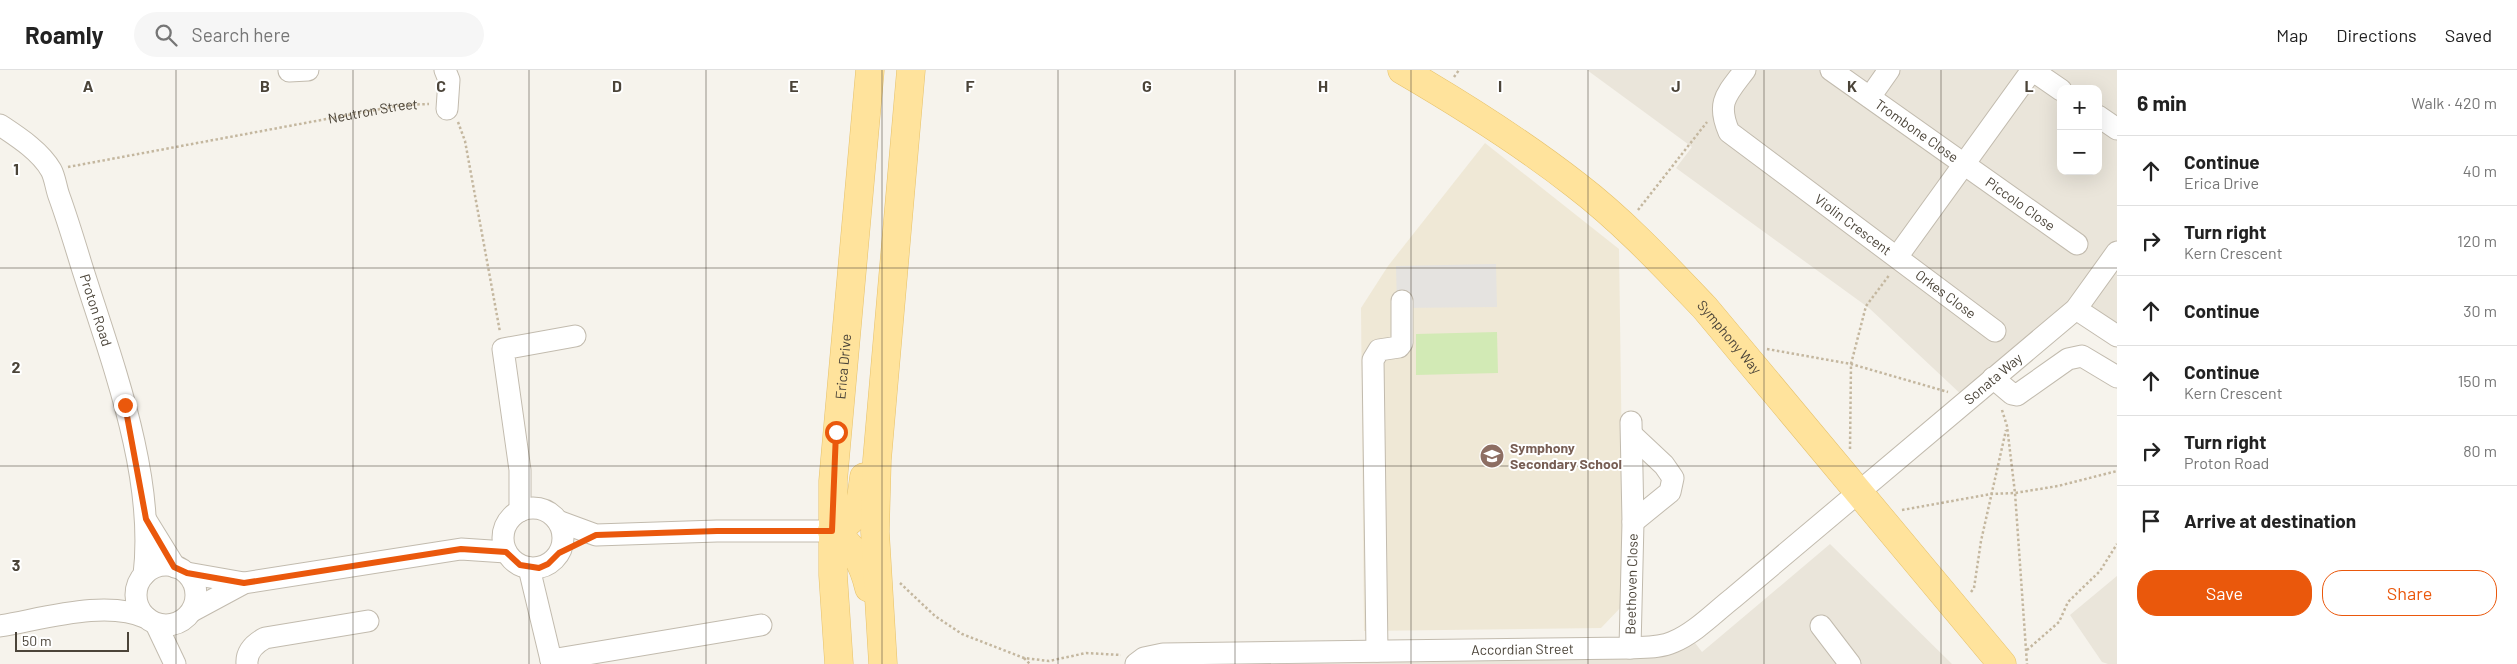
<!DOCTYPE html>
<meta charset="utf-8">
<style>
:root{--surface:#fff;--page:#f6f6f6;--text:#222;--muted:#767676;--line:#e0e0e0;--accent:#ea580c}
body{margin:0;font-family:Barlow,sans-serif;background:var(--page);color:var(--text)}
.controls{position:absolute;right:15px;top:15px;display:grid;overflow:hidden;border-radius:10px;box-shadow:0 5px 20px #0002}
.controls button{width:45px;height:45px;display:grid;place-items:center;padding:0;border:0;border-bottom:1px solid var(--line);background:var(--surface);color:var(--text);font:25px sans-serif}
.scale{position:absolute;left:15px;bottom:12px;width:114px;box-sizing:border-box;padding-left:5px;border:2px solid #4b4439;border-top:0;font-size:14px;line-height:18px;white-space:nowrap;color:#4b4439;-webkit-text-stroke:4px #fff;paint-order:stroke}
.stop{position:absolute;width:15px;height:15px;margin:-11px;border:4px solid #ea580c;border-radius:50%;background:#fff}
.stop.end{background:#ea580c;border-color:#fff;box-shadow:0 1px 5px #0008}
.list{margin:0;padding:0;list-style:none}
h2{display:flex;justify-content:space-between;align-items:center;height:65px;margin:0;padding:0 20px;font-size:21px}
h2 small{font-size:16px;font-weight:400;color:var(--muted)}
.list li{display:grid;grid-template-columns:32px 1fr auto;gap:15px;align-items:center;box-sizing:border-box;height:70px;padding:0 20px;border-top:1px solid var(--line)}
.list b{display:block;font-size:19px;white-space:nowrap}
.list p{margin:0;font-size:16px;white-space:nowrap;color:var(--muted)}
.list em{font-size:16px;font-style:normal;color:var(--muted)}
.actions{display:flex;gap:10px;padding:15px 20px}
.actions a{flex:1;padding:11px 0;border:1px solid var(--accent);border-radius:20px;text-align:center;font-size:18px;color:var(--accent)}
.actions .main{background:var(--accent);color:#fff}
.icon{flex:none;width:28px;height:28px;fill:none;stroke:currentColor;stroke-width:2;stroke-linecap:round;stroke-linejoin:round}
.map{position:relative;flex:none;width:2117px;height:594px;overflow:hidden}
header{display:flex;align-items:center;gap:30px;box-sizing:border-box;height:70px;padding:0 25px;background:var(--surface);border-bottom:1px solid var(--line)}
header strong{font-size:24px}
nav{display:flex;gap:28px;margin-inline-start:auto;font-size:18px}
.search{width:350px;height:45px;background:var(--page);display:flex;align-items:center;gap:12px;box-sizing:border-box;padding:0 18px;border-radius:28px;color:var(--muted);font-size:19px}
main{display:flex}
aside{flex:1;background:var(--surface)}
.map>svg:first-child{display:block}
</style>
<header>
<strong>Roamly</strong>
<div class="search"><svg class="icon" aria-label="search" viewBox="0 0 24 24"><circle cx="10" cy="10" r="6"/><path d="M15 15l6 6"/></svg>Search here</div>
<nav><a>Map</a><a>Directions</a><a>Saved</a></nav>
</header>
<main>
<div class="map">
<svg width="2117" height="594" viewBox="0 0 2117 594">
<rect width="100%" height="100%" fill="#f6f3ec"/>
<!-- residential -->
<g fill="#eae5da" fill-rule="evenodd">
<path d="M1587,0H2117V269L2074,239L1965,328L1869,238L1676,98L1692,77ZM2061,19H2098V101H2061Z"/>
<path d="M1830,474L1952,594H1137L1654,579L1689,565L1702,582Z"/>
<path d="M2117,506V594H2108L2102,592L2070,545Z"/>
</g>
<!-- education -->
<path fill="#efe8d6" d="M1485,73L1619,179L1624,534L1601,558L1364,561L1361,238L1388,196Z"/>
<!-- green -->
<path fill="#d2eab5" d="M1497,262L1498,303L1416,305V264Z"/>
<!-- parking -->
<path fill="#e5e3e0" d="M1496,194L1497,237L1397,238L1396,196Z"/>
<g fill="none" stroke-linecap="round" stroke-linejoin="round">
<defs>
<g id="minor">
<path d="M445,0L449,10L447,39"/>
<path id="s2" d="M1745,0C1727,24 1716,32 1729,62L1995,261"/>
<path id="s3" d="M1831,0L2077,174"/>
<path d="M289,1L308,0"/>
<path d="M1870,27L1889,0"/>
<path d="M2098,46L2117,59"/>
<path id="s4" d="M0,55C18,67 40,81 51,100C55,107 56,118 59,126C67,148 74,171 81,194C111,290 156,404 144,505"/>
<path d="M1897,187L2032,0L2061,20"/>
<path d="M2076,239L2117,266"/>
<path d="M1993,308L2012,324L2017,325L2068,289L2082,286L2117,307"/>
<path d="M1632,365L1664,395L1673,408L1670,422L1633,452"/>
<circle cx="533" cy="468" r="30"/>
<path d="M520,441V400L503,279L575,266"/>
<path d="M146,450L175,497"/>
<path d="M558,451L596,465L717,461H832"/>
<circle cx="166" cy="525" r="30"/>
<path d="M529,498L552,594"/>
<path d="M187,503L244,513"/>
<path d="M192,541L244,513L461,479L506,482"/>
<path d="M156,554L175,594"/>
<path d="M0,556C43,549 106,529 147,548"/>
<path d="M1821,556L1850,594"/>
<path id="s5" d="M1630,578L1633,452L1631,352"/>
<path d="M1377,581L1373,290L1379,280L1399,277L1402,273V231"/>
<path d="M551,590L761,555"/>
<path d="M247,594C246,582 254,574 265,568L368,551"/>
<path id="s6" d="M1136,594L1144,588L1163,584L1630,578C1645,577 1660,578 1673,572C1695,563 1715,542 1733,528L2076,239L2117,182"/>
</g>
<g id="major">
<path id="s7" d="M1402,0C1462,35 1521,72 1576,115C1623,151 1664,195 1705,238L2002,594"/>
<path d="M832,461C861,450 860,435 864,407"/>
<path d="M832,461C853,475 863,493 869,518"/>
<path id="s8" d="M839,594L833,505V411L870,0"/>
<path d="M883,594L875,462L877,390L911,0"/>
</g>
</defs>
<!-- minor casing -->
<use href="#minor" stroke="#c2bbae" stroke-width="23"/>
<!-- major casing -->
<use href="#major" stroke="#e6c16a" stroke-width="29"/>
<!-- path -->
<g stroke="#c4b79f" stroke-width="2.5" stroke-dasharray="2.5 2.5" stroke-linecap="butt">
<path d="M1454,7L1459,0"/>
<path d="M458,52L465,71L500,262"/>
<path id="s1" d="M68,97L402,35L429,34"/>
<path d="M1638,140L1707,52"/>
<path d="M1767,279L1851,294L1948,322"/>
<path d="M2002,340L2007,356L2015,423L2027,594"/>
<path d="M1850,379L1851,294L1866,236L1890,204"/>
<path d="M1902,440L1991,424L2015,423L2058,416L2117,401"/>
<path d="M900,513L935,546L962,564L1024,588L1049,591L1086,583L1121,585"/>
<path d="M1971,522L1974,518L1981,471L2006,360"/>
<path d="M2027,580L2059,552L2068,532L2100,501L2117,474"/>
<path d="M1024,588L1030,594"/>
</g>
<!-- minor -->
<use href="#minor" stroke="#fff" stroke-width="21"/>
<!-- major -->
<use href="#major" stroke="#ffe39c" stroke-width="28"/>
</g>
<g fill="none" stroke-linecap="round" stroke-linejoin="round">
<!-- route -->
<path stroke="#ea580c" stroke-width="6" d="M125,335L146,449L174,497L187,503L244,513L461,479L506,482L520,495L539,498L548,494L559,483L596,465L717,461H832L836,362"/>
</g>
<!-- grid -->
<path fill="none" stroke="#4b4439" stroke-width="1" stroke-opacity="0.55" d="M176,0V594M353,0V594M529,0V594M706,0V594M882,0V594M1058,0V594M1235,0V594M1411,0V594M1588,0V594M1764,0V594M1941,0V594M0,198H2117M0,396H2117"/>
<!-- icons -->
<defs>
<symbol id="school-disc" viewBox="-11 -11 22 22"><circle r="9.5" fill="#8d6e63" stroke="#fff"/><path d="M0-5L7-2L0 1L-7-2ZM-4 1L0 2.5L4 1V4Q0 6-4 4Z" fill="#fff"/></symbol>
</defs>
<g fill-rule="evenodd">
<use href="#school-disc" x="1478" y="372" width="28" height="28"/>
</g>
<g text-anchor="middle" stroke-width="4" stroke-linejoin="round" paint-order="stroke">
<!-- street labels -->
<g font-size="14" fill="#4b4439" stroke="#fff">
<text dy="5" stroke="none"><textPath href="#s1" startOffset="310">Neutron Street</textPath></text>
<text dy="5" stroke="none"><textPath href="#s3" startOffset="105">Trombone Close</textPath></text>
<text dy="5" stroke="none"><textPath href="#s3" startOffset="232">Piccolo Close</textPath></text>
<text dy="5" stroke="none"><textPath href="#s2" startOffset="224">Violin Crescent</textPath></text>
<text dy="5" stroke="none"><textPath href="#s2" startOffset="340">Orkes Close</textPath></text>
<text dy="5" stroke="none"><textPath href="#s4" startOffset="216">Proton Road</textPath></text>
<text dy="5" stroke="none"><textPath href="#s7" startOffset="425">Symphony Way</textPath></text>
<text dy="5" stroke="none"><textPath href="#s8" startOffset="298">Erica Drive</textPath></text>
<text dy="5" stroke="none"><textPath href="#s6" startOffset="955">Sonata Way</textPath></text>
<text dy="5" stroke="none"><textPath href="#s5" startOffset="64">Beethoven Close</textPath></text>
<text dy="5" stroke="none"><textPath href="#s6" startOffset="389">Accordian Street</textPath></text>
</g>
<!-- education labels -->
<g font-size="14" font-weight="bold" fill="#785e54" stroke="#fff" text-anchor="start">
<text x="1510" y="383">Symphony<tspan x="1510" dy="16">Secondary School</tspan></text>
</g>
</g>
<g font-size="16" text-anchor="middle" font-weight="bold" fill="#4b4439" stroke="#fff" stroke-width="4" stroke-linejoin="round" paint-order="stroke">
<text x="88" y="22">A</text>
<text x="265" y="22">B</text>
<text x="441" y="22">C</text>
<text x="617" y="22">D</text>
<text x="794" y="22">E</text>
<text x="970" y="22">F</text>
<text x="1147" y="22">G</text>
<text x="1323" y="22">H</text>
<text x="1500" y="22">I</text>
<text x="1676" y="22">J</text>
<text x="1852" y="22">K</text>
<text x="2029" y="22">L</text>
<text x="16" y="105">1</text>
<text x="16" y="303">2</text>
<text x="16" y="501">3</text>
</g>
</svg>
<div class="controls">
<button>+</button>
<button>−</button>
</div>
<div class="scale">50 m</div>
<div class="stop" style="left:836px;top:362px"></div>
<div class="stop end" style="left:125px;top:335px"></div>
</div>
<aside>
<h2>6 min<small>Walk · 420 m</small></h2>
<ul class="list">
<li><svg class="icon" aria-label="ahead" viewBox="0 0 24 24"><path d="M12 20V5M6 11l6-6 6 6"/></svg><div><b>Continue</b><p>Erica Drive</p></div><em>40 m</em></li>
<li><svg class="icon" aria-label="right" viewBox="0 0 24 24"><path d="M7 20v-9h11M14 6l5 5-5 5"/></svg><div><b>Turn right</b><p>Kern Crescent</p></div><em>120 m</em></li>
<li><svg class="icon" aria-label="ahead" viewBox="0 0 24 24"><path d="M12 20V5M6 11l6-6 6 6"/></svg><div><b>Continue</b></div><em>30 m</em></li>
<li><svg class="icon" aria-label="ahead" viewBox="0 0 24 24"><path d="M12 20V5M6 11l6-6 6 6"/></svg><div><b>Continue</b><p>Kern Crescent</p></div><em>150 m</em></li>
<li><svg class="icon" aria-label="right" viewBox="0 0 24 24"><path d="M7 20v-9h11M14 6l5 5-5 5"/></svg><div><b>Turn right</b><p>Proton Road</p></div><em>80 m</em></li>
<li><svg class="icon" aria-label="arrive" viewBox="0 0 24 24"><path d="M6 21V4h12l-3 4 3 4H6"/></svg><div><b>Arrive at destination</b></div></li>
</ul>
<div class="actions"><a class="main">Save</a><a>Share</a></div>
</aside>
</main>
